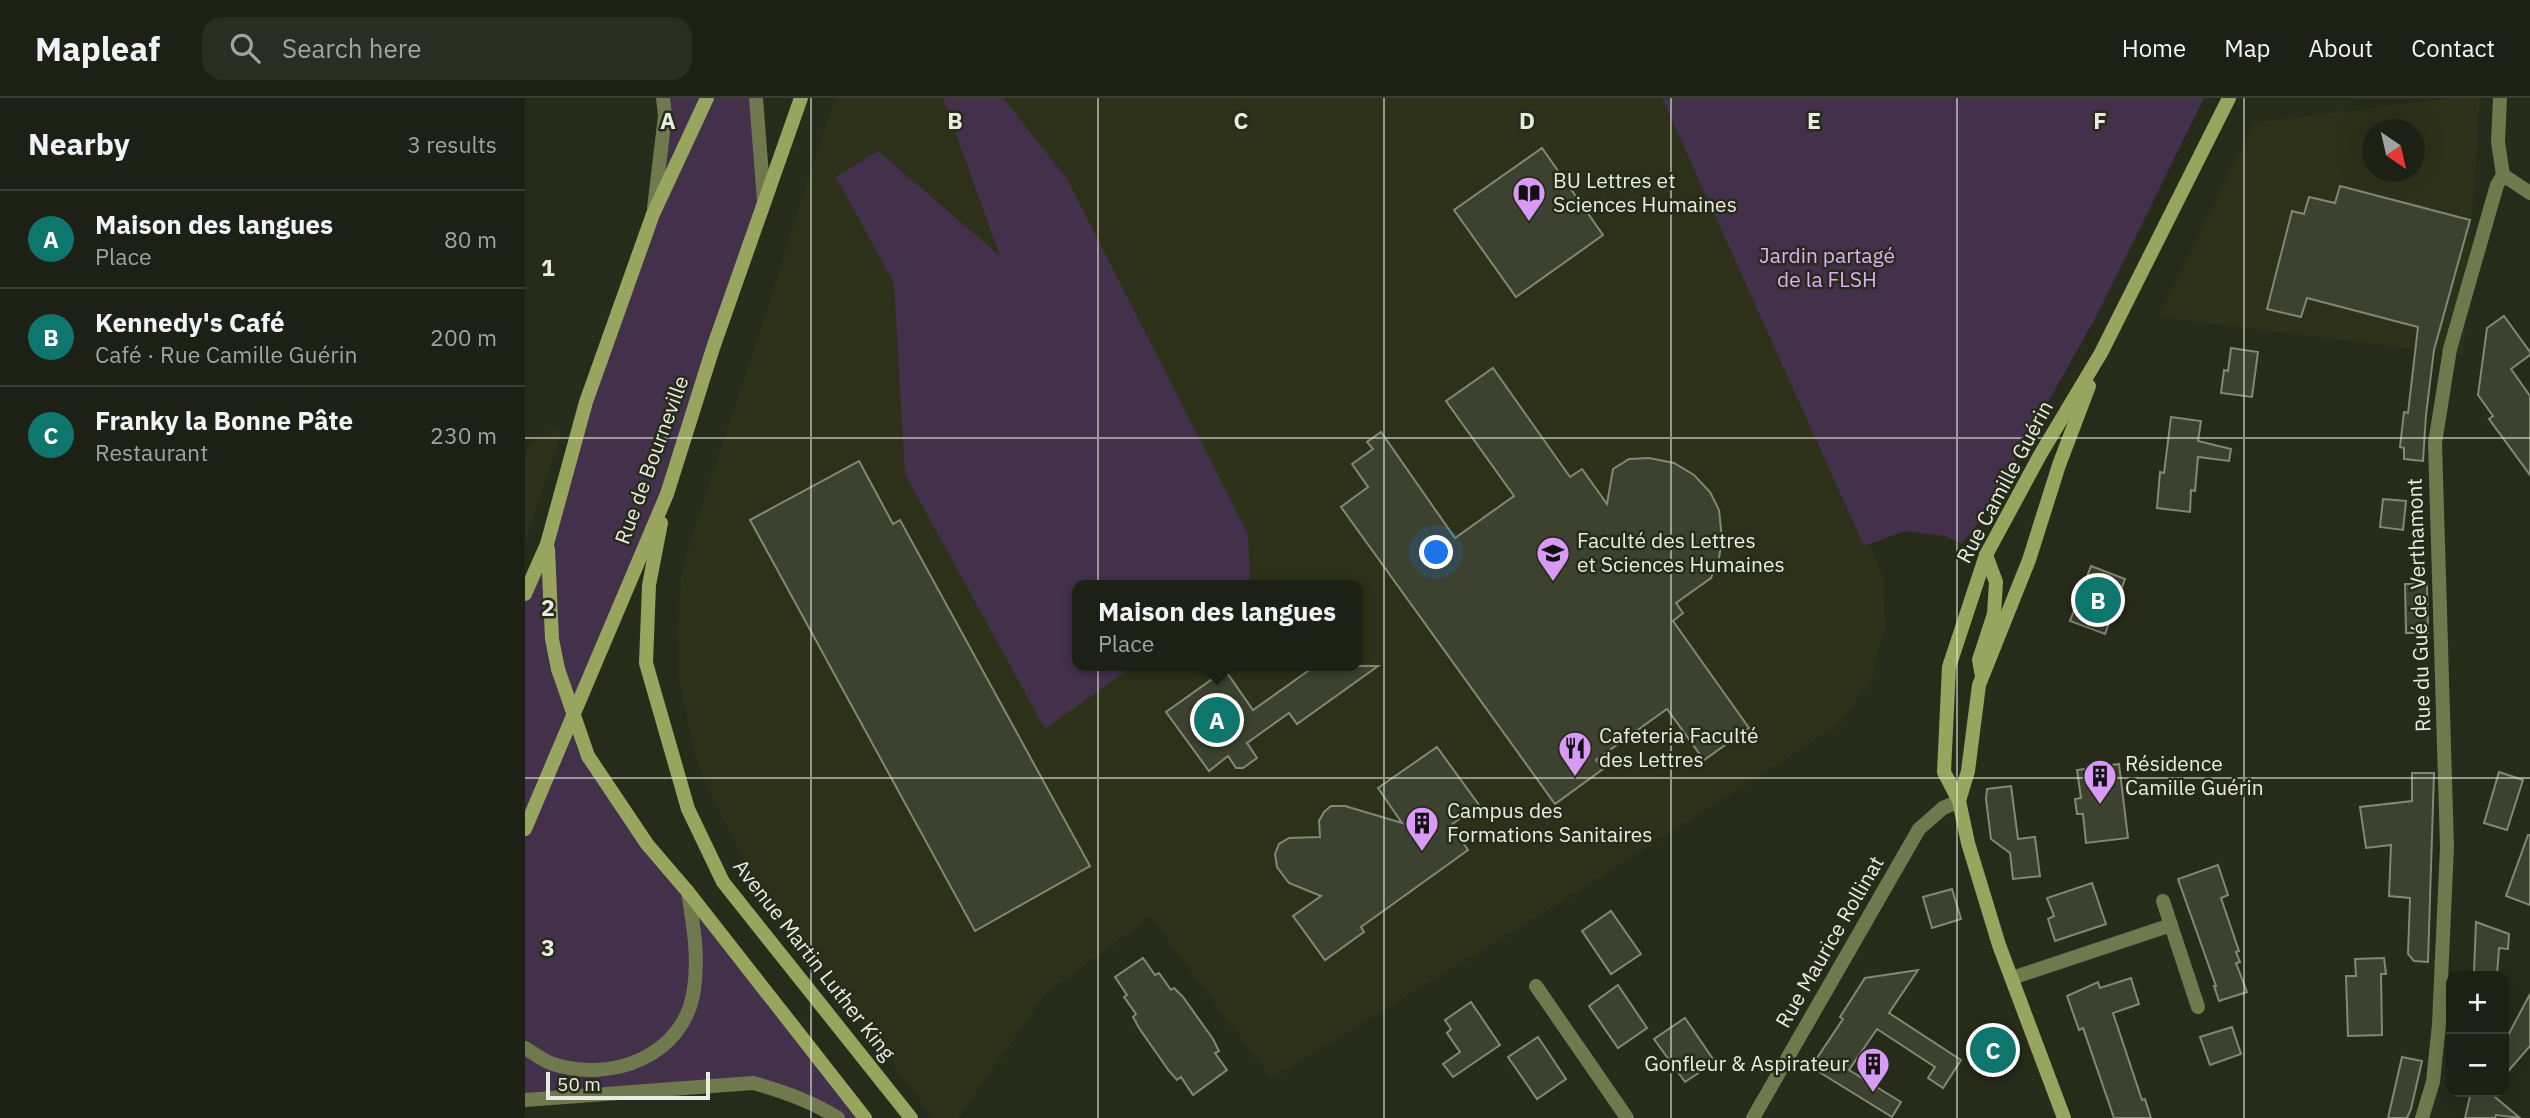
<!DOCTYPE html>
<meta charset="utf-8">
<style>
:root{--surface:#1d2014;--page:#2a2d22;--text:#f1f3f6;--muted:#a0a3a0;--line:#3b3e34;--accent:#0f766e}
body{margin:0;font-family:"IBM Plex Sans",sans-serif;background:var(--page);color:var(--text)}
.controls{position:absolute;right:21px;bottom:21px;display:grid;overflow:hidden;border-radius:14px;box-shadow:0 7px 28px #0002}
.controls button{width:63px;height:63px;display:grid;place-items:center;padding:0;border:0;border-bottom:2px solid var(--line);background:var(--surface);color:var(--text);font:35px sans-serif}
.compass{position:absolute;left:1837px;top:21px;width:63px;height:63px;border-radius:50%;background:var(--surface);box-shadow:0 7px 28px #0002;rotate:146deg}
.scale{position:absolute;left:21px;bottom:18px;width:164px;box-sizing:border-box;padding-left:7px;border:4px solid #eaece1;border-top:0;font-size:19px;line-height:24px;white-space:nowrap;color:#eaece1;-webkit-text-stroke:5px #272b1a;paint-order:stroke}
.you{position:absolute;left:912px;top:455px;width:24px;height:24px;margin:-18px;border:5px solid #fff;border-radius:50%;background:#1a73e8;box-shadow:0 0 0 10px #1a73e833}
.badge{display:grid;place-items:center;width:46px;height:46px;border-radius:50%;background:var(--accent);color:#fff;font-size:23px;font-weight:700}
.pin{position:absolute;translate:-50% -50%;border:4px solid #fff;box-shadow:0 2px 7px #0006}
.popup{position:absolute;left:547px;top:482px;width:290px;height:91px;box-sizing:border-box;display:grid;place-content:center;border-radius:14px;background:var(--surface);filter:drop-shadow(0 2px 5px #0005);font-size:23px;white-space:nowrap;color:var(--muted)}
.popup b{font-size:26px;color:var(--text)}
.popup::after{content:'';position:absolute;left:50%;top:100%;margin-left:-14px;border:14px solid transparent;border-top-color:var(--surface)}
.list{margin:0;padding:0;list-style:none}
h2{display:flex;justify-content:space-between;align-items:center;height:91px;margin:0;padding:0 28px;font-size:30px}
h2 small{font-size:23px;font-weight:400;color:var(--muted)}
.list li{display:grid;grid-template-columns:46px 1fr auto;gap:21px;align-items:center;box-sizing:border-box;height:98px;padding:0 28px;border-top:2px solid var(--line)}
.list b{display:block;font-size:26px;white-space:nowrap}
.list p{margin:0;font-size:23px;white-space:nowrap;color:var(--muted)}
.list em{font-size:23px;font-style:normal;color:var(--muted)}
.icon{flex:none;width:38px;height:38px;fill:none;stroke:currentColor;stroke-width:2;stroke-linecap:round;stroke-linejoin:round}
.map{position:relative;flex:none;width:2005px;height:1020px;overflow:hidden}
header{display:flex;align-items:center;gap:42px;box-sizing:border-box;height:98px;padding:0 35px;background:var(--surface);border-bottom:2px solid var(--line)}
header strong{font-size:33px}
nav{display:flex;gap:38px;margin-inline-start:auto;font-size:24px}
.search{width:490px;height:63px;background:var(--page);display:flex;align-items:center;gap:18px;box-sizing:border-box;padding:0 24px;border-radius:21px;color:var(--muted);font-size:26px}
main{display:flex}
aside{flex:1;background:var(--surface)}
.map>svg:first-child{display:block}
</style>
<header>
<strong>Mapleaf</strong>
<div class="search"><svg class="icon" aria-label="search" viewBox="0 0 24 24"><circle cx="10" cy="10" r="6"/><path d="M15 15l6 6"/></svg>Search here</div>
<nav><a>Home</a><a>Map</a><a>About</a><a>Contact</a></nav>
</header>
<main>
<aside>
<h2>Nearby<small>3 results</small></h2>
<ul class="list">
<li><span class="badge">A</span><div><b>Maison des langues</b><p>Place</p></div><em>80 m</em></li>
<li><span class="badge">B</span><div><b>Kennedy's Café</b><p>Café · Rue Camille Guérin</p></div><em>200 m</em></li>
<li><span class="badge">C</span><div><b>Franky la Bonne Pâte</b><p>Restaurant</p></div><em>230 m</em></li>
</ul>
</aside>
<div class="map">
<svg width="2005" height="1020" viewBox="0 0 2005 1020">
<rect width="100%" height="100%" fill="#272b1a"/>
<!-- built -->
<g fill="#2d3119" fill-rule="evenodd">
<path d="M310,0H1137L1340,448L1344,446L1359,480L1360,530L1345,585L1311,629L1019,815L746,981L626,819L519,897L434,1020H408L264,825L230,783L188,702L172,664L154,583L153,533L156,474ZM552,487H832V568H552Z"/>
<path d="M1928,0H1955L1938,257L1633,219L1730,24ZM1848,32H1890V74H1848Z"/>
<path d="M30,330L38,331L0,445V351Z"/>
</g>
<!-- green -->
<g fill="#43314c">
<path d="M138,0H231L239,103L142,396L44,613L63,658L340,1020H313L227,985L0,1002V496L128,116Z"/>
<path d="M418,0H478L542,81L723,436L725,484L720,487H552V568H608L520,631L380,376L369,185L311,79L353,53L475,158Z"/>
<path d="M1137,0H1679L1572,217L1459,417L1437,446L1420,438L1380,433L1339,448Z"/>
</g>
<!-- building -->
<g fill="#3d412f" stroke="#838873" stroke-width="2">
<path d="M1017,50L1078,137L991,199L929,112Z"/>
<path d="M1815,88L1945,122L1909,252L1901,317L1898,363L1879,361V350L1875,349L1879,314L1883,315L1893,229L1782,200L1776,219L1742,211L1767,113L1779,116L1784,99L1810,105Z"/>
<path d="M1979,218L2005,254V257L1986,271L2005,298V377L1964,321L1968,318L1953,297L1962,230Z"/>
<path d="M1706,250L1733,254L1727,299L1696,295L1699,272L1703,273Z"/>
<path d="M968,270L1045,379L1057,371L1082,406L1088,371L1104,361L1124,360L1149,365L1169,377L1185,394L1194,412L1197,441L1194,460L1186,480L1151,505L1158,515L1148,523L1224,630L1179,662L1142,611L1071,662L1078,671L1030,706L816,409L843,389L827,366L848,351L842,344L856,334L930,440L989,398L921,303Z"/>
<path d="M1646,319L1676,323L1673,343L1706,351L1704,363L1673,359L1670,393L1666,392L1665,414L1632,410L1635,374L1639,375Z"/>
<path d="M334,363L368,426L375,422L565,768L450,833L225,422Z"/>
<path d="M1858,401L1881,403L1878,432L1855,429Z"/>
<path d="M1566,468L1600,481L1580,536L1545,523Z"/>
<path d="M1880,486H1902L1903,535H1881Z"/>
<path d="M790,568H853L772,626L764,615L722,645L732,660L718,670H711L703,658L684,673L641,614L700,572L728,612Z"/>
<path d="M912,649L954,707L926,727L943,752L836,829L839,834L800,862L768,818L796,798L764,785L752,769L750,756L754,746L764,740L795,739L794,723L799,714L806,708H820L877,725L853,690Z"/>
<path d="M1594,666L1603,740L1561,745L1558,716H1552L1550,701L1556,700L1552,672Z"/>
<path d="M1974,674L1998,682L1982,732L1959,725Z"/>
<path d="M1887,675H1909L1903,864L1889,863L1883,856L1885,800L1864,798L1866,747L1841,750L1835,709L1887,703Z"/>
<path d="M1486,688L1493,741L1510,739L1515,778L1488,781L1485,755L1466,741L1461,701L1462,691Z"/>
<path d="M2003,737H2005V807L1981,798Z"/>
<path d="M1693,767L1703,797L1696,800L1714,853L1711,854L1715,864L1711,865L1722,894L1694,903L1689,888H1691L1653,781Z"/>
<path d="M1567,785L1581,826L1530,843L1523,821L1529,818L1522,800Z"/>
<path d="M1427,791L1436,821L1407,830L1398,799Z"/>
<path d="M1086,813L1116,856L1086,876L1057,833Z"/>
<path d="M1951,824L1984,836L1983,851L1974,850L1972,877L1949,874Z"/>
<path d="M618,860L630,877L634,875L646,892L649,890L658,899L688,941L694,953L690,955L702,972L668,997L656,979L652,982L644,973L614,930L608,919L611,916L599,899L602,897L590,879Z"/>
<path d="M1859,860L1861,876H1856L1857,937L1823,938L1821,878H1831L1830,861Z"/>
<path d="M1393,872L1364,915L1436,962L1418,990L1403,980L1410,969L1352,931L1324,972L1376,1004L1367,1019L1286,969L1318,921L1315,919L1340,880Z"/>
<path d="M1606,880L1614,906L1588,915L1617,1002L1620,1001L1626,1020H1589L1558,930L1554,932L1542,898L1573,884L1575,890Z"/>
<path d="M1093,887L1122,930L1093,950L1064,908Z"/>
<path d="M2005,896V948L1979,978V945Z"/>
<path d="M946,904L975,947L928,979L918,966L935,954L922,935L926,931L920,922Z"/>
<path d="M1160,920L1190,964L1160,984L1129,941Z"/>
<path d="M1707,929L1716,956L1685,967L1675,939Z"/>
<path d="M1013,939L1041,981L1012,1001L983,959Z"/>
<path d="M1877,959L1897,963L1886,1011L1882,1020H1863Z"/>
<path d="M1946,994H1964L1995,1020L1971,1017L1970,1020H1940Z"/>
</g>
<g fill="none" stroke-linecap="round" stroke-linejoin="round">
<!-- minor -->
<g stroke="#70784d" stroke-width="14">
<path d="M231,0L239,103"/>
<path d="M1978,77L2005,95"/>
<path d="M129,110L140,18L138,0"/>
<path d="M1638,803L1673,909"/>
<path d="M1487,880L1646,827"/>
<path d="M1011,888L1102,1020"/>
<path d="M0,950C9,955 18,963 28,966C87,985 160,958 169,891C174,858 168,826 163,794"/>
<path d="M0,1002L228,985C258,993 286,1003 313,1020"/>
<path d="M1228,1020L1394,731L1418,710L1434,703"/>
<path d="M1897,1020L1908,984L1914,926L1922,749L1910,345L1925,251L1972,87L1978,77L1973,44L1975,0"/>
</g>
<!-- secondary -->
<g stroke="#98a55e" stroke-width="14">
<path d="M136,425L124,487L121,565L163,711L198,784L386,1020"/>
<path d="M23,451L27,541L33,571"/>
<path d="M0,496L22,446L61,304L128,116L182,0"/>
<path d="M1457,578L1454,562L1469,516L1471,484L1461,457"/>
<path d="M63,658L122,746L163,794L340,1020"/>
<path d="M1434,703L1443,673L1454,587L1504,462L1534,367L1564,288"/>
<path d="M0,731L142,396L188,250L276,0"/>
<path d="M1539,1020L1474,847L1443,745L1434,703L1419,674L1424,569L1461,457L1515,357L1576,255L1704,0"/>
</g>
<!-- secondary-bridge -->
<path stroke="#98a55e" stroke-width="14" d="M33,571L63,658"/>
</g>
<!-- grid -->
<path fill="none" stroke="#eaece1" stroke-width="2" stroke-opacity="0.55" d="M286,0V1020M573,0V1020M859,0V1020M1146,0V1020M1432,0V1020M1719,0V1020M0,340H2005M0,680H2005"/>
<!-- icons -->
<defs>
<symbol id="library-pin" viewBox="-11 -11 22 30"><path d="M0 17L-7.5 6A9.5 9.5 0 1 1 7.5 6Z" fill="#d99af7" stroke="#272b1a"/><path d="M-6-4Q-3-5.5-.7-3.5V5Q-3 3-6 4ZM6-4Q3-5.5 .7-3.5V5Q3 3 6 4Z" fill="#111"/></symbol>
<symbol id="university-pin" viewBox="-11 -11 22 30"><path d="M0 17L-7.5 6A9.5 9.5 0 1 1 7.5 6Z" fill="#d99af7" stroke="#272b1a"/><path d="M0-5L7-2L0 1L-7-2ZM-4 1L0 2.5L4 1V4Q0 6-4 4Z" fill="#111"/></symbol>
<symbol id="restaurant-pin" viewBox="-11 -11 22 30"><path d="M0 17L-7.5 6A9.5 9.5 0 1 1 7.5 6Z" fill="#d99af7" stroke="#272b1a"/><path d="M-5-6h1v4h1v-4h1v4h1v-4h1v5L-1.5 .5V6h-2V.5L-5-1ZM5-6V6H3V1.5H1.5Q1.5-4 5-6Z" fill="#111"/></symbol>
<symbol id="building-pin" viewBox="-11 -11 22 30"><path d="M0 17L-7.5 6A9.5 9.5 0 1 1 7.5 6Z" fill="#d99af7" stroke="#272b1a"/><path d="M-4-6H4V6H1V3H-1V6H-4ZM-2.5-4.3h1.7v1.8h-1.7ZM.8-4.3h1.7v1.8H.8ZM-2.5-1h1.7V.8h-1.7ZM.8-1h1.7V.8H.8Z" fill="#111"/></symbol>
</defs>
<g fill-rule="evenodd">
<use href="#library-pin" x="985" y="76" width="38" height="52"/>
<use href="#university-pin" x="1009" y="436" width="38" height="52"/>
<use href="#restaurant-pin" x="1031" y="631" width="38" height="52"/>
<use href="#building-pin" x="1556" y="659" width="38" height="52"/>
<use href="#building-pin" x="878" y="706" width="38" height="52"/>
<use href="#building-pin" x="1329" y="947" width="38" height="52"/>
</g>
<g text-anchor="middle" stroke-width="5" stroke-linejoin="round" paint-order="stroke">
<!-- poi labels -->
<g font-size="21" fill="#eaece1" stroke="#272b1a" text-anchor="start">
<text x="1028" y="90">BU Lettres et<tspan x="1028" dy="24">Sciences Humaines</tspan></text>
<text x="1052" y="450">Faculté des Lettres<tspan x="1052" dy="24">et Sciences Humaines</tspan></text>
<text x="1074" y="645">Cafeteria Faculté<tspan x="1074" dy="24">des Lettres</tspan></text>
<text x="1600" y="673">Résidence<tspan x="1600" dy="24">Camille Guérin</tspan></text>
<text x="922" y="720">Campus des<tspan x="922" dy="24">Formations Sanitaires</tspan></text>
<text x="1324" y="973" text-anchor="end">Gonfleur &amp; Aspirateur</text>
</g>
<!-- park labels -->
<g font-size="21" fill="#deaef6" stroke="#272b1a">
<text x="1302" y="165">Jardin partagé<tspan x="1302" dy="24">de la FLSH</tspan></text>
</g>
<!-- street labels -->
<g font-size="21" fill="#eaece1" stroke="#272b1a">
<text transform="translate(127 362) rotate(-70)" y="7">Rue de Bourneville</text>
<text transform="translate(1480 384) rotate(-62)" y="7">Rue Camille Guérin</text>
<text transform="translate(1894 507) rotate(-92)" y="7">Rue du Gué de Verthamont</text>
<text transform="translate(1305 844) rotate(-60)" y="7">Rue Maurice Rollinat</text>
<text transform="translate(289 862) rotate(52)" y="7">Avenue Martin Luther King</text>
</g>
</g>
<g font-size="23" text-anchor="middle" font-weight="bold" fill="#eaece1" stroke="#272b1a" stroke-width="5" stroke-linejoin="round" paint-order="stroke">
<text x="143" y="31">A</text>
<text x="430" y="31">B</text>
<text x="716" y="31">C</text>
<text x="1002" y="31">D</text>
<text x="1289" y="31">E</text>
<text x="1575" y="31">F</text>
<text x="23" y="178">1</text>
<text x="23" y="518">2</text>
<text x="23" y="858">3</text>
</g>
</svg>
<div class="controls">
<button>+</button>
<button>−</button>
</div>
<svg class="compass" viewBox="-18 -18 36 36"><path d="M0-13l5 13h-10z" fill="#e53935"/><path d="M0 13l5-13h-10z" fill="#a0a3a0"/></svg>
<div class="scale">50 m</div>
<div class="you"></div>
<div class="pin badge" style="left:692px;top:622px">A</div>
<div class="popup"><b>Maison des langues</b>Place</div>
<div class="pin badge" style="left:1573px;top:502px">B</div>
<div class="pin badge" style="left:1468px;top:952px">C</div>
</div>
</main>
